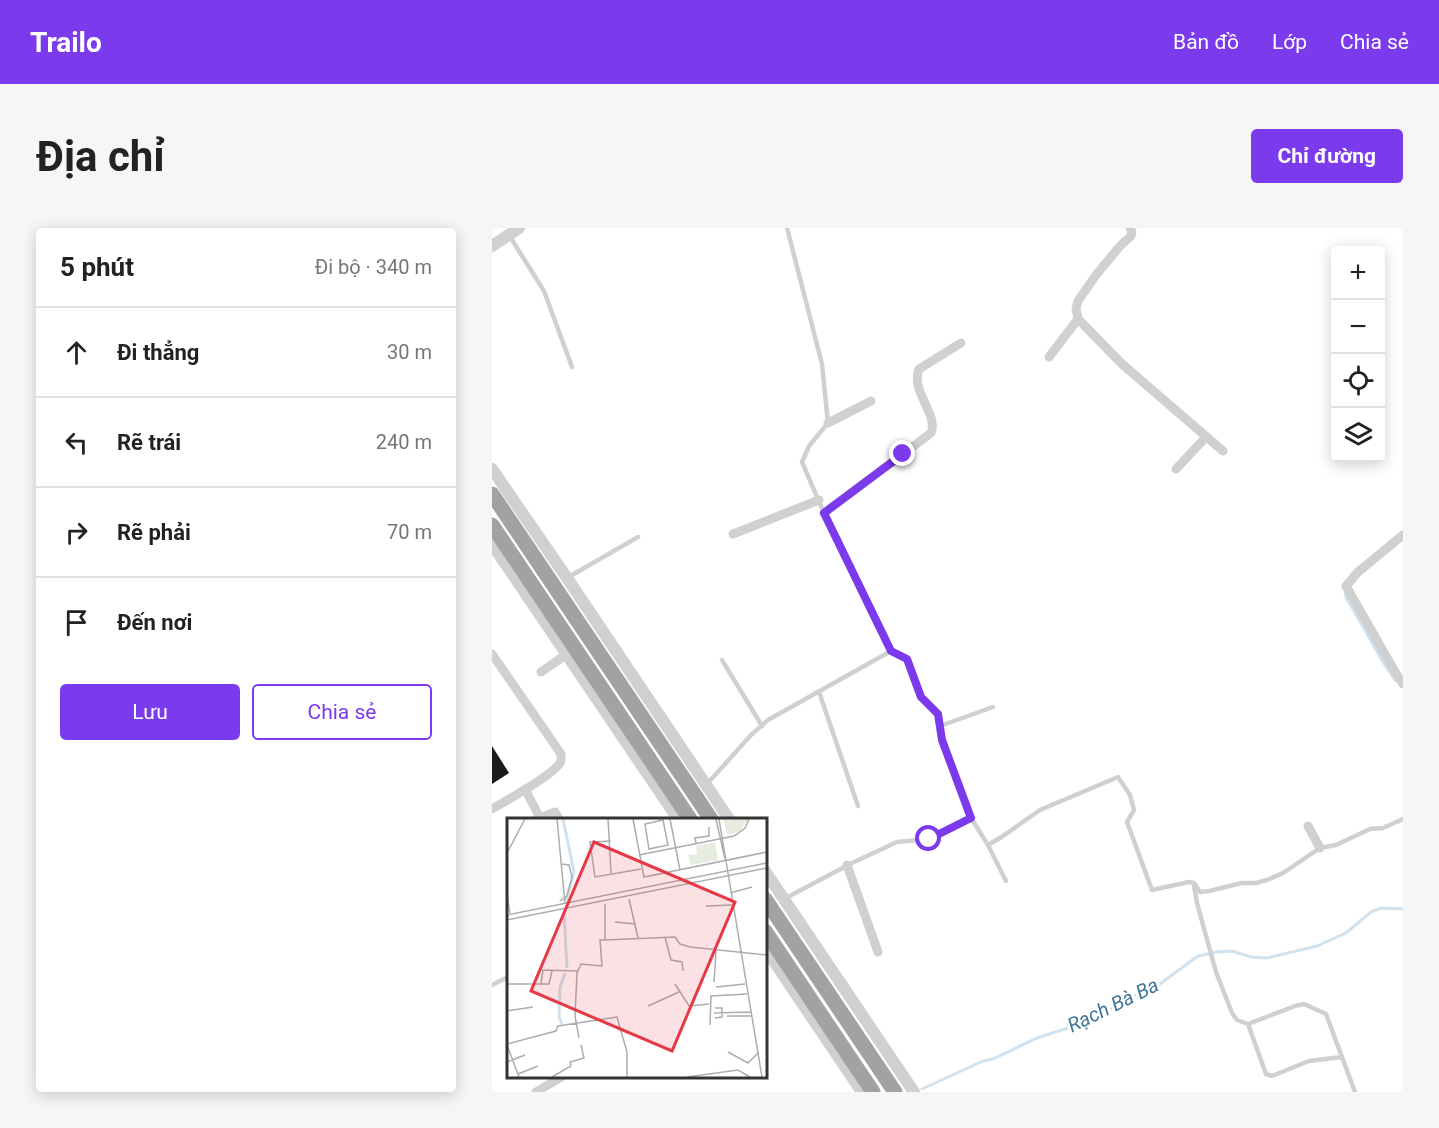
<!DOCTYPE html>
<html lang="vi">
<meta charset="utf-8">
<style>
:root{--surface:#fff;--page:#f6f6f6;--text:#222;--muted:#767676;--line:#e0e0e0;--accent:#7c3aed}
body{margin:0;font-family:Roboto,sans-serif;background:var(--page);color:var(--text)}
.controls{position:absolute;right:18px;top:18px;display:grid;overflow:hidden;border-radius:6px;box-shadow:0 3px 15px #0003}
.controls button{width:54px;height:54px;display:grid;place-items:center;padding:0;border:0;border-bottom:2px solid var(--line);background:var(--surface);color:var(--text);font:30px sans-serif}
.stop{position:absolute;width:18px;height:18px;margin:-14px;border:4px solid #7c3aed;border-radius:50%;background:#fff}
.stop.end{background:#7c3aed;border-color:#fff;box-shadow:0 2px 6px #0008}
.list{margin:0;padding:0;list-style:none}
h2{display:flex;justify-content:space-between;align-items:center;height:78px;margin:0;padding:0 24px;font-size:26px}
h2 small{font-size:20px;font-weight:400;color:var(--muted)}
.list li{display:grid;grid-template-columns:39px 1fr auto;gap:18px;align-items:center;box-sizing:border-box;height:90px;padding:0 24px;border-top:2px solid var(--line)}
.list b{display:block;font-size:22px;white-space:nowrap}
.list em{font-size:20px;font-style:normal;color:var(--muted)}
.actions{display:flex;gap:12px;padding:18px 24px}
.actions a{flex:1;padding:14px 0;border:2px solid var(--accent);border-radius:6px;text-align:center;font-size:21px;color:var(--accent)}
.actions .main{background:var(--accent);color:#fff}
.icon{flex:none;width:33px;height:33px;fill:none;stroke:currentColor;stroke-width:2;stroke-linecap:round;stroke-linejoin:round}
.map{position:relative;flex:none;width:911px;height:864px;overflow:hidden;border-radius:6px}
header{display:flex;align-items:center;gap:36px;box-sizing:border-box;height:84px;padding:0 30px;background:var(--accent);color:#fff}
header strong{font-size:28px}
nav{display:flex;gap:33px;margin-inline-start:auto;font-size:21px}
.intro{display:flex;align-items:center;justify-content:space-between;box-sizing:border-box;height:144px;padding:0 36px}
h1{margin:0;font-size:42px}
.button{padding:15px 27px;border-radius:6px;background:var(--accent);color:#fff;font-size:21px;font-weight:700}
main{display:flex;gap:36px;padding:0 36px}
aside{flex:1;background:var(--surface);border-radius:6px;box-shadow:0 3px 15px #0003}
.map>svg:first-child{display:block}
</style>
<header>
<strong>Trailo</strong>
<nav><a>Bản đồ</a><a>Lớp</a><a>Chia sẻ</a></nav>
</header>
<div class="intro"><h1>Địa chỉ</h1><a class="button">Chỉ đường</a></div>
<main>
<aside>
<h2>5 phút<small>Đi bộ · 340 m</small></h2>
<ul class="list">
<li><svg class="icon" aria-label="ahead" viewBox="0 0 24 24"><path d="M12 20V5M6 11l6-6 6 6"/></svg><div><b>Đi thẳng</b></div><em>30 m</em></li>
<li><svg class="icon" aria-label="left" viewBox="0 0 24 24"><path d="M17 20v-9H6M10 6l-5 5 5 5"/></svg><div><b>Rẽ trái</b></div><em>240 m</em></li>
<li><svg class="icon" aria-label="right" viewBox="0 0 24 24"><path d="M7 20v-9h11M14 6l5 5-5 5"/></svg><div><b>Rẽ phải</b></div><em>70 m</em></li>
<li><svg class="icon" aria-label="arrive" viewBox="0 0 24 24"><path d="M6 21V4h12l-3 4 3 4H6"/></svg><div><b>Đến nơi</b></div></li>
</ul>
<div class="actions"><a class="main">Lưu</a><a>Chia sẻ</a></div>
</aside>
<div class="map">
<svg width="911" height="864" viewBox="0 0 911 864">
<rect width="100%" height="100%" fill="#fff"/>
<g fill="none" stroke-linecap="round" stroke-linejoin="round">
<!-- stream -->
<g stroke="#cfe2ee" stroke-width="3">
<path d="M853,364L854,369L891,434L903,452"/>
<path d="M430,861L491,833L501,831L545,810L588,796L611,786L635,771L646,766L657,764L706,728L724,724L740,723L759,729L775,730L825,718L854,705L879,684L889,680L911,681"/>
</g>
</g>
<!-- building -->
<path fill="#1a1a1a" d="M0,518L17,545L0,556Z"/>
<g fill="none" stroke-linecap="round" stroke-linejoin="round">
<!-- service -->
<g stroke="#d0d0d0" stroke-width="4.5">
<path d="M17,7L52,63L80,139"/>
<path d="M75,350L146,309"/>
<path d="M230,432L270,498"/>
<path d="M327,464L366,578"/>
<path d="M448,498L501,479"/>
<path d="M216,555L259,507L276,492L399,423"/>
<path d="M479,590L496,617L511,608L548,582L626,549L638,567L642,582L635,594L660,662L697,654L702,655L708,664L717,663L750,655H764L775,652L791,645L828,620L844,617L878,601L891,600L911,591"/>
<path d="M496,617L514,653"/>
<path d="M702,658L705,675L724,744L740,785L745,792L756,796L774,846L780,848L817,833L850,829"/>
<path d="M292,671L360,635L405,614L437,611L479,590L450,512L446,486L429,469L415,431L399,423L332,285L310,234L317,218L336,195L330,136L295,0"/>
<path d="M0,757L16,749"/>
<path d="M756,796L803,778L812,776L834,786L863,864"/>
</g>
<!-- minor -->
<g stroke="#d0d0d0" stroke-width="9">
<path d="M586,91L630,136L731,223"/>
<path d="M557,129L586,91L584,81L586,73L604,47L628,18L639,8L640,4L638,0"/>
<path d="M336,195L379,173"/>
<path d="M684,241L714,209"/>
<path d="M332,285L439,205C447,187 418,163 427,141L469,115"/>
<path d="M241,306L327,272"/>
<path d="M911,307L866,344L854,358L902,442L911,456"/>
<path d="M0,426L69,526C69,530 70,531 68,535C60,548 15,572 0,581"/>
<path d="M49,444L75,426"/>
<path d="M33,561L48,590L63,584L67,591"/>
<path d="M816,598L828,620"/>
<path d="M355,637L386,724"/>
<path d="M44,864L71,848"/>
</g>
<!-- tertiary -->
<g stroke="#d0d0d0" stroke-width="12">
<path d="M0,18L27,0"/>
<path d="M0,241L75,350L237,591"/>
<path d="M0,316L186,591"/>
<path d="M273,643L422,864"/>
<path d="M273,720L370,864"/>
</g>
<!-- trunk -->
<g stroke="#a2a2a2" stroke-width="15">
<path d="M0,266L219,591"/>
<path d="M0,297L198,591"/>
<path d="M273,671L403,864"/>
<path d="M273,703L381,864"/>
</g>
</g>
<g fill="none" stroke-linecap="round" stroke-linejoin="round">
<!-- route -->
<path stroke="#7c3aed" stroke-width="8" d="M411,226L332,285L399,423L415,431L429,469L446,486L450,512L479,590L437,611"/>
</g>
<g text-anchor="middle" stroke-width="6" stroke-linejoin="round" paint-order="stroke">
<!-- water labels -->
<g font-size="20" font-style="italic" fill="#3f7597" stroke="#fff">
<text transform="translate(621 777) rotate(-26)" y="7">Rạch Bà Ba</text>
</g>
</g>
<!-- overview -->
<g transform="translate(15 590)">
<rect width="260" height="260" fill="#fff"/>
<path d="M216,1H241L232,13L221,18ZM208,24L211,42L184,47L181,37L190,36L189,28Z" fill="#e6ecdf"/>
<path fill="none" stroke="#cfe2ee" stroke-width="3" d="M56,1L67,54L59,83M57,95L60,150M55,206L52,199L53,169L58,155"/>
<path fill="none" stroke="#adadad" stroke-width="1.5" d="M50,1L58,86M101,1L104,55M126,1L137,59L260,34M163,1L173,52M209,1L218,41M212,1L255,259M156,2L161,27L142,31L138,6ZM104,23L83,24L88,59L134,51M189,25L188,20L202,18V9M0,35L18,1M132,37L227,18L238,10L242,1M223,75L245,69M0,77L3,95M122,81L131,120M53,83L60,78L65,59L62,47L54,46M98,86V122L168,119L173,126L183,129L260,137M199,88L225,87M0,97L260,45M0,102L260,50M108,104L129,106M158,119L164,142L175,144L176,153M207,164L209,133M0,166H42L45,153M34,166L36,152L71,153M168,166L182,188L202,186M209,169L238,166M141,188L172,174M208,190H215V199L208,200M0,193L26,189M207,195L244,194M220,198H244M203,207L204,178L240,176M72,220L68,198L70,155L74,146L95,148L93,122H98M0,226L49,213L51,208L110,199L120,234V259M0,227L12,259M221,234L241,245L251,235M0,244L18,237M11,256L31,248M45,259L64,248L63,244L77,240L74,227M180,259L231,252L243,259"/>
<path fill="#e63946" fill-opacity="0.15" stroke="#e63946" stroke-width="3" d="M87,24L228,84L165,233L24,173Z"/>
<rect width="260" height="260" fill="none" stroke="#333" stroke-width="3"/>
</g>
</svg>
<div class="controls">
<button>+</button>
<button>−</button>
<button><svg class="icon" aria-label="locate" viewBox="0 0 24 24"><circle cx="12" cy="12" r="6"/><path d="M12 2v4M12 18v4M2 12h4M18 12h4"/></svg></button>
<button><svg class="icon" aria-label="layers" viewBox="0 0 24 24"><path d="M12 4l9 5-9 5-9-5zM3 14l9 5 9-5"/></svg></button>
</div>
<div class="stop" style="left:437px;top:611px"></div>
<div class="stop end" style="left:411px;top:226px"></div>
</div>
</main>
